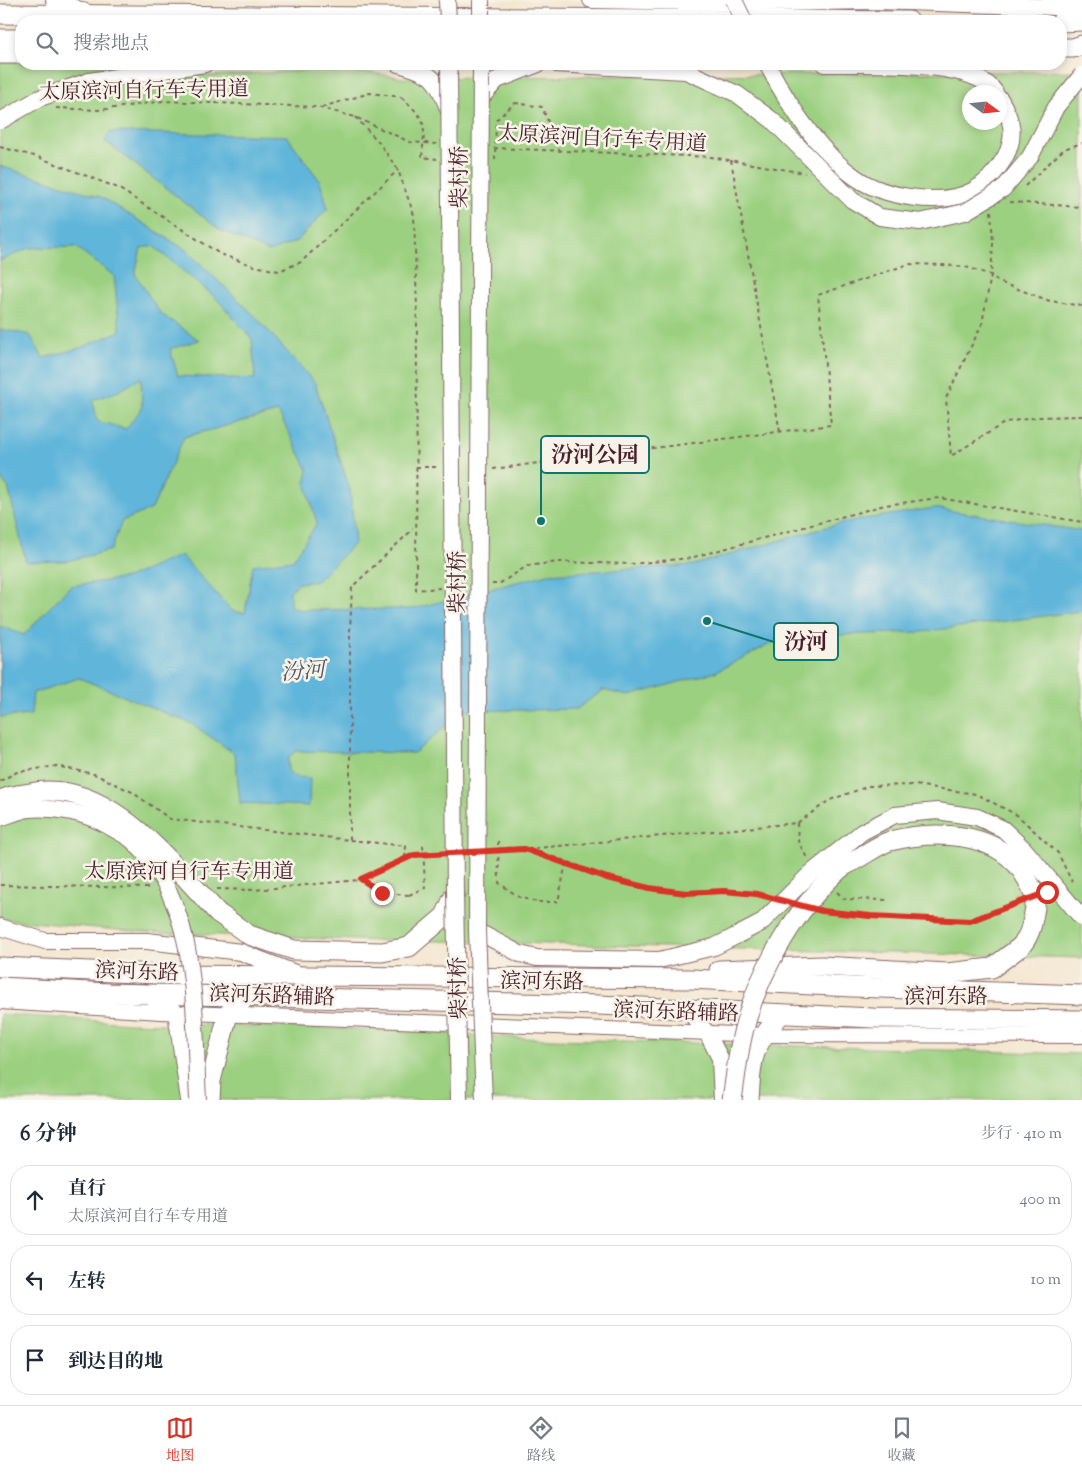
<!DOCTYPE html>
<html lang="zh">
<meta charset="utf-8">
<style>
:root{--surface:#fff;--page:#f6f6f7;--text:#1f2937;--muted:#747a83;--line:#e0e1e3;--accent:#d93025}
body{margin:0;font-family:"Sorts Mill Goudy","Noto Serif SC",serif;background:var(--page);color:var(--text)}
.compass{position:absolute;left:962px;top:85px;width:45px;height:45px;border-radius:50%;background:var(--surface);box-shadow:0 2px 8px #0003;rotate:105deg}
.stop{position:absolute;width:15px;height:15px;margin:-11px;border:4px solid #d93025;border-radius:50%;background:#fff}
.stop.end{background:#d93025;border-color:#fff;box-shadow:0 1px 5px #0008}
.list{margin:0;padding:0;list-style:none}
h2{display:flex;justify-content:space-between;align-items:center;height:65px;margin:0;padding:0 20px;font-size:21px}
h2 small{font-size:16px;font-weight:400;color:var(--muted)}
.list li{display:grid;grid-template-columns:32px 1fr auto;gap:15px;align-items:center;box-sizing:border-box;height:70px;margin:0 10px 10px;padding:0 10px;border:1px solid var(--line);border-radius:20px}
.list b{display:block;font-size:19px;white-space:nowrap}
.list p{margin:0;font-size:16px;white-space:nowrap;color:var(--muted)}
.list em{font-size:16px;font-style:normal;color:var(--muted)}
.icon{flex:none;width:28px;height:28px;fill:none;stroke:currentColor;stroke-width:2;stroke-linecap:round;stroke-linejoin:round}
.map{position:relative;flex:none;width:1082px;height:1100px;overflow:hidden}
.search{position:absolute;background:var(--surface);box-shadow:0 2px 8px #0003;left:15px;right:15px;top:15px;height:55px;display:flex;align-items:center;gap:12px;box-sizing:border-box;padding:0 18px;border-radius:20px;color:var(--muted);font-size:19px}
.sheet{height:305px;background:var(--surface)}
nav{display:flex;justify-content:space-around;align-items:center;box-sizing:border-box;height:70px;border-top:1px solid var(--line);background:var(--surface);font-size:14px;color:var(--muted)}
nav a{display:grid;justify-items:center;gap:2px}
nav .on{color:var(--accent)}
.map>svg:first-child{display:block}
</style>
<div class="map">
<svg width="1082" height="1100" viewBox="0 0 1082 1100">
<rect width="100%" height="100%" fill="#f7f3e8"/>
<filter id="ink" filterUnits="userSpaceOnUse"><feTurbulence type="fractalNoise" baseFrequency=".02" numOctaves="2"/><feDisplacementMap in="SourceGraphic" scale="10" xChannelSelector="R" yChannelSelector="G"/><feConvolveMatrix kernelMatrix="1 2 1 2 8 2 1 2 1" color-interpolation-filters="sRGB"/></filter>
<filter id="wash" filterUnits="userSpaceOnUse"><feTurbulence type="fractalNoise" baseFrequency=".0096" numOctaves="4" result="noise"/><feDisplacementMap in="SourceGraphic" scale="20" xChannelSelector="R" yChannelSelector="G"/><feGaussianBlur stdDeviation="1.12" result="paint"/><feColorMatrix in="noise" values="0 0 0 0 0 0 0 0 0 0 0 0 0 0 0 0 0 1.4 0 .05"/><feComposite in="paint" operator="in"/></filter>
<g filter="url(#wash)">
<rect width="100%" height="100%" fill="#f4e6cf"/>
<!-- green -->
<g fill="#9bd080" stroke="#727856" fill-rule="evenodd">
<path d="M21,61V64H162L209,76L315,70L373,73L404,78L1082,71V958L399,940L380,941L139,932L0,919V63ZM970,92H1000V122H970Z"/>
<path d="M0,1014L130,1023L387,1030L520,1038L1082,1054V1100H0Z"/>
</g>
<!-- water -->
<g fill="#5eb5da" stroke="#546a82" fill-rule="evenodd">
<path d="M110,132L287,136L320,181L328,208L297,241L269,252L220,230L105,141Z"/>
<path d="M0,166L101,197L186,250L255,316L315,383L350,490L355,543L317,581L299,583L290,591V606L301,610L412,609L548,574L693,565L845,522L934,508L1082,531V611L922,632L784,637L715,672L629,696L603,690L577,709L464,711L414,753L296,751L288,758V771L296,777L310,778L309,806L240,803L235,754L192,724L79,678L33,693L31,715L0,717V626L24,635L70,586L127,578L181,555L232,611L245,613L253,565L293,560L317,523L305,483L308,470L278,412L184,437L152,509L122,521L111,550L67,561L26,562L8,487L0,478V329L30,335L43,358L80,348L120,331L114,276L76,247L29,248L0,261ZM153,246L215,297L252,339L255,379L178,376L170,349L199,340L160,313L135,274L141,248ZM141,378L142,408L126,429L97,421L93,400L119,391Z"/>
</g>
</g>
<g filter="url(#ink)">
<g fill="none" stroke-linecap="round" stroke-linejoin="round">
<defs>
<path id="tertiary" d="M0,1002L161,1012L763,1035L1082,1036"/>
<g id="secondary">
<path d="M54,0L88,13"/>
<path d="M591,0L761,3L877,1L1082,8"/>
<path d="M398,64C433,73 436,77 449,111"/>
<path d="M767,64C788,104 817,151 855,177C883,197 941,207 972,191C986,184 996,172 1004,159C1017,137 1012,119 1000,99"/>
<path d="M824,64C863,65 973,58 995,92"/>
<path d="M89,81L205,64"/>
<path d="M481,98L497,80L538,64"/>
<path d="M0,927L45,941H147L241,952L300,975"/>
<path d="M477,931L520,954L537,958L659,960L714,947L738,935"/>
<path d="M147,994L176,1012L189,1100"/>
<path d="M687,1009L707,1033L720,1058L722,1100"/>
</g>
<g id="trunk">
<path d="M0,14L909,21"/>
<path d="M684,19L693,0"/>
<path d="M1061,22L1082,21"/>
<path d="M0,39H21"/>
<path d="M1061,48H1073L1082,45"/>
<path d="M0,54H21"/>
<path d="M218,913L249,935L294,950L382,952L409,947L445,916L455,894"/>
<path d="M0,967L180,975L691,979L853,987L1082,995"/>
<path d="M719,970L822,966L947,973L992,968L1020,947"/>
<path d="M0,987L109,993L599,1005L873,1018L1082,1020"/>
<path d="M210,1100L211,1081L228,1014L246,997"/>
<path d="M749,1100C752,1055 751,1049 781,1014"/>
</g>
</defs>
<!-- tertiary casing -->
<use href="#tertiary" stroke="#866564" stroke-width="16"/>
<!-- secondary casing -->
<use href="#secondary" stroke="#866564" stroke-width="18"/>
<!-- trunk casing -->
<use href="#trunk" stroke="#866564" stroke-width="21"/>
<!-- path -->
<g stroke="#866564" stroke-width="2" stroke-dasharray="4 4" stroke-linecap="butt">
<path d="M515,103L542,107L560,151"/>
<path d="M322,107L370,93L401,97"/>
<path d="M56,108L100,110L163,101L317,107L355,117L410,142L437,144"/>
<path d="M355,117L378,141L398,170L414,215L417,311L416,590L440,588"/>
<path d="M0,147L38,157L118,188L220,254L254,266L279,271L301,262L398,170"/>
<path d="M494,148L711,157L805,173"/>
<path d="M731,160L780,432"/>
<path d="M1025,186L1064,149L1082,143"/>
<path d="M1010,202L1082,207"/>
<path d="M991,211L993,243L991,275L982,324L946,398L951,456L1006,422L1039,417L1082,416"/>
<path d="M416,467H439"/>
<path d="M493,469L831,425L818,295L909,264L943,265L966,267L991,275L999,282L1050,301L1082,306"/>
<path d="M492,584H499L527,566L558,562L631,564L690,558L885,505L939,498L1082,522"/>
<path d="M0,781L17,772L56,766L94,774L132,792L170,819L350,840V632L352,587L413,529"/>
<path d="M797,823L798,841L807,858"/>
<path d="M350,840L406,846L405,858"/>
<path d="M527,849L797,823L830,800L869,786L915,785L976,794L1017,815L1058,853L1072,882"/>
<path d="M491,850C502,849 515,847 525,849C568,858 606,881 649,889C688,896 728,886 767,896"/>
<path d="M361,879L382,893L409,895"/>
<path d="M0,885L150,888"/>
<path d="M217,889L254,890L358,880L414,855L441,853"/>
<path d="M837,892L844,899L888,900"/>
<path d="M538,902H558L566,863"/>
<path d="M822,910L870,916L970,921L1021,902"/>
</g>
<!-- tertiary -->
<use href="#tertiary" stroke="#fff" stroke-width="14"/>
<!-- secondary -->
<use href="#secondary" stroke="#fff" stroke-width="16"/>
<!-- trunk -->
<use href="#trunk" stroke="#fff" stroke-width="19"/>
<defs>
<g id="secondary-bridge">
<path d="M447,0L448,21"/>
<path d="M734,0L744,21"/>
<path d="M481,21V0"/>
<path d="M449,64L455,894L459,1100"/>
<path d="M481,64L477,931L484,1100"/>
<path d="M554,64L686,71L737,94L772,120L852,200L880,217L920,222L965,212L1003,189L1030,157L1056,107L1082,75"/>
<path d="M0,121L40,98L89,81"/>
<path d="M0,818C9,815 20,810 29,809C57,807 87,813 110,827C117,831 126,835 133,841C202,908 193,1012 198,1100"/>
<path d="M738,935L761,923L810,874L862,832L895,815L937,811L977,817L1003,829L1024,849L1082,918"/>
</g>
<g id="trunk-bridge">
<path d="M0,801C8,795 20,795 30,793C108,777 170,863 218,913"/>
<path d="M732,1100C736,1075 738,1049 745,1025C760,969 797,907 840,869C846,864 854,861 860,857C869,852 880,844 890,841C934,830 994,831 1022,871C1031,885 1038,896 1034,913C1032,926 1029,938 1020,947"/>
</g>
</defs>
<!-- secondary-bridge casing -->
<use href="#secondary-bridge" stroke="#866564" stroke-width="18" stroke-linecap="butt"/>
<!-- trunk-bridge casing -->
<use href="#trunk-bridge" stroke="#866564" stroke-width="21" stroke-linecap="butt"/>
<!-- path-bridge -->
<g stroke="#866564" stroke-width="2" stroke-dasharray="4 4" stroke-linecap="butt">
<path d="M401,97C428,121 425,123 422,157L437,159"/>
<path d="M495,160L496,120L515,103"/>
<path d="M498,841L499,883L519,897L538,902"/>
<path d="M409,895L425,888L423,843"/>
</g>
<!-- secondary-bridge -->
<use href="#secondary-bridge" stroke="#fff" stroke-width="16"/>
<!-- trunk-bridge -->
<use href="#trunk-bridge" stroke="#fff" stroke-width="19"/>
</g>
</g>
<g fill="none" stroke-linecap="round" stroke-linejoin="round" filter="url(#ink)">
<!-- route -->
<path stroke="#d93025" stroke-width="6" d="M382,893L361,879L414,855L524,849L607,878L649,888L686,893L724,891L757,894L822,911L870,916L970,921L1047,892"/>
</g>
<g text-anchor="middle" stroke-width="5" stroke-linejoin="round" paint-order="stroke">
<!-- street labels -->
<g font-size="21" fill="#4a1f2b" stroke="#f7f3e8">
<text transform="translate(144 90) rotate(-1)" y="7">太原滨河自行车专用道</text>
<text transform="translate(602 138) rotate(3)" y="7">太原滨河自行车专用道</text>
<text transform="translate(459 177) rotate(-90)" y="7">柴村桥</text>
<text transform="translate(457 582) rotate(-90)" y="7">柴村桥</text>
<text x="189" y="878">太原滨河自行车专用道</text>
<text transform="translate(137 971) rotate(2)" y="7">滨河东路</text>
<text transform="translate(542 981) rotate(1)" y="7">滨河东路</text>
<text transform="translate(458 988) rotate(-92)" y="7">柴村桥</text>
<text transform="translate(272 995) rotate(2)" y="7">滨河东路辅路</text>
<text x="946" y="1003">滨河东路</text>
<text transform="translate(676 1011) rotate(2)" y="7">滨河东路辅路</text>
</g>
<!-- water labels -->
<g font-size="22" font-style="italic" fill="#515468" stroke="#f7f3e8">
<text transform="translate(303 670) rotate(-4)" y="8">汾河</text>
</g>
</g>
<!-- callouts -->
<path fill="none" stroke="#0f766e" stroke-width="2" d="M541 521L541 454M707 621L774 642"/>
<g fill="#0f766e" stroke="#f7f3e8" stroke-width="2">
<circle cx="541" cy="521" r="5"/>
<circle cx="707" cy="621" r="5"/>
</g>
<g fill="#f7f3e8" stroke="#0f766e" stroke-width="2">
<rect x="541" y="436" width="108" height="37" rx="5"/>
<rect x="774" y="623" width="64" height="37" rx="5"/>
</g>
<g font-size="22" text-anchor="middle" font-weight="bold" fill="#4a1f2b">
<text x="595" y="462">汾河公园</text>
<text x="806" y="649">汾河</text>
</g>
</svg>
<svg class="compass" viewBox="-18 -18 36 36"><path d="M0-13l5 13h-10z" fill="#e53935"/><path d="M0 13l5-13h-10z" fill="#747a83"/></svg>
<div class="stop" style="left:1047px;top:892px"></div>
<div class="stop end" style="left:382px;top:893px"></div>
<div class="search"><svg class="icon" aria-label="search" viewBox="0 0 24 24"><circle cx="10" cy="10" r="6"/><path d="M15 15l6 6"/></svg>搜索地点</div>
</div>
<section class="sheet">
<h2>6 分钟<small>步行 · 410 m</small></h2>
<ul class="list">
<li><svg class="icon" aria-label="ahead" viewBox="0 0 24 24"><path d="M12 20V5M6 11l6-6 6 6"/></svg><div><b>直行</b><p>太原滨河自行车专用道</p></div><em>400 m</em></li>
<li><svg class="icon" aria-label="left" viewBox="0 0 24 24"><path d="M17 20v-9H6M10 6l-5 5 5 5"/></svg><div><b>左转</b></div><em>10 m</em></li>
<li><svg class="icon" aria-label="arrive" viewBox="0 0 24 24"><path d="M6 21V4h12l-3 4 3 4H6"/></svg><div><b>到达目的地</b></div></li>
</ul>
</section>
<nav>
<a class="on"><svg class="icon" aria-label="map" viewBox="0 0 24 24"><path d="M3 6l6-2 6 2 6-2v14l-6 2-6-2-6 2zM9 4v14M15 6v14"/></svg>地图</a>
<a><svg class="icon" aria-label="directions" viewBox="0 0 24 24"><path d="M12 3l9 9-9 9-9-9zM9 14v-3h6M13 9l2 2-2 2"/></svg>路线</a>
<a><svg class="icon" aria-label="saved" viewBox="0 0 24 24"><path d="M7 4h10v16l-5-4-5 4z"/></svg>收藏</a>
</nav>
